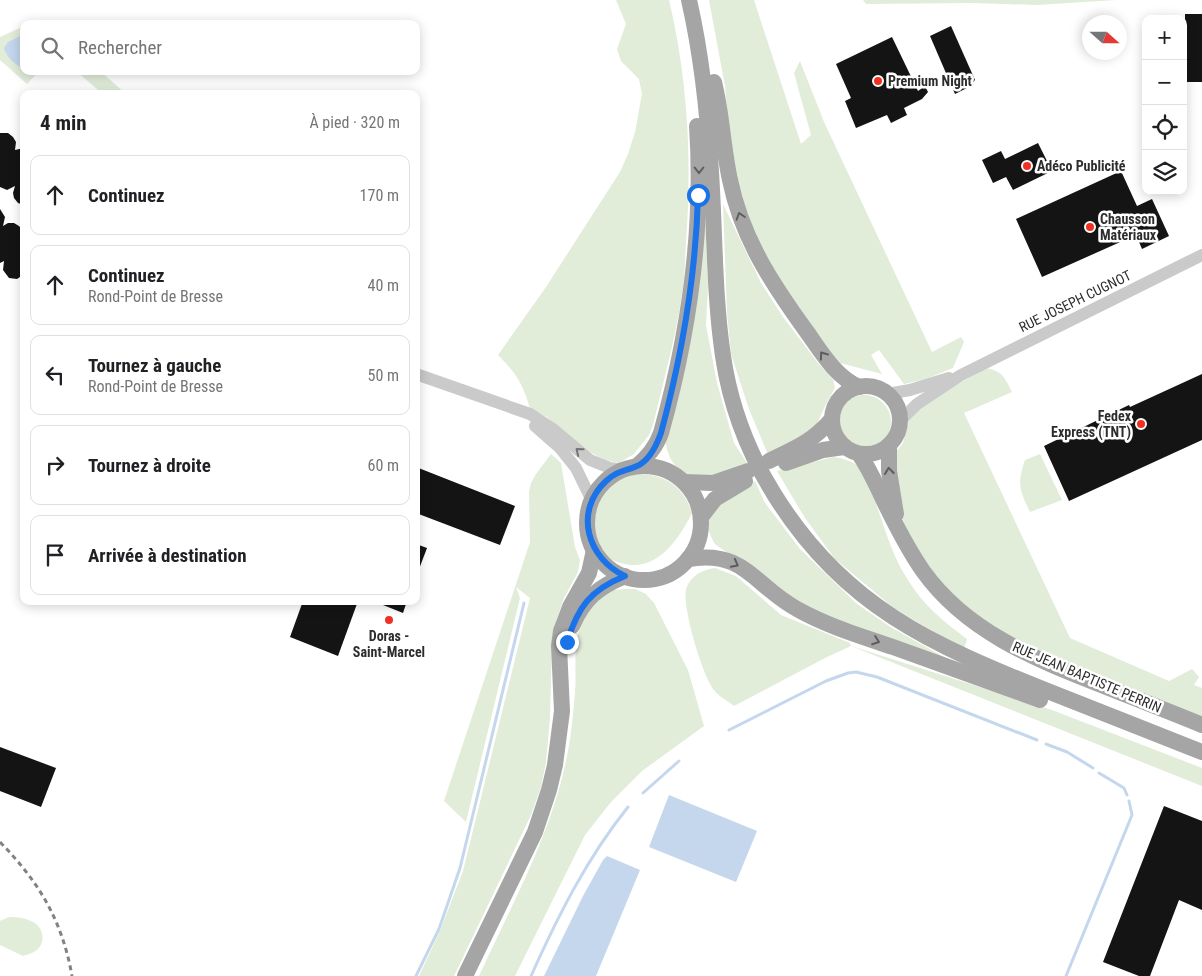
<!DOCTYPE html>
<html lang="fr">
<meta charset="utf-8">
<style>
:root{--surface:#fff;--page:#f6f6f6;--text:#202124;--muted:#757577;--line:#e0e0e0}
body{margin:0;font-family:"Roboto Condensed",sans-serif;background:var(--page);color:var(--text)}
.controls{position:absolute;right:15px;top:15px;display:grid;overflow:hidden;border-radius:10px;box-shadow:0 2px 12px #0003}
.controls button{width:45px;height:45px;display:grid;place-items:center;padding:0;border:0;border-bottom:1px solid var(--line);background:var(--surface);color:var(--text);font:25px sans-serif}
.compass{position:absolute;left:1082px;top:15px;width:45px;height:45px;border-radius:50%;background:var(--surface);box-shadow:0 2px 12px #0003;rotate:111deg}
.stop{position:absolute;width:15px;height:15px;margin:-11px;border:4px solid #1a73e8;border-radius:50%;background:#fff}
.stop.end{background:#1a73e8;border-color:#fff;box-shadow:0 1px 5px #0008}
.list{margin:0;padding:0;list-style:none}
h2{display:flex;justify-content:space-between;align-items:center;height:65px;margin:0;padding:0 20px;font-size:21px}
h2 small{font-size:16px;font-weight:400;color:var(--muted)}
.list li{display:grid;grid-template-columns:32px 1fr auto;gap:15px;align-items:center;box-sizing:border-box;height:80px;margin:0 10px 10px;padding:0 10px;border:1px solid var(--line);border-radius:10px}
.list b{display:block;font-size:19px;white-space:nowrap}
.list p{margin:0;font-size:16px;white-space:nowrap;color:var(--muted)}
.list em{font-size:16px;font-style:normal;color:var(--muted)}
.icon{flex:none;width:28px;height:28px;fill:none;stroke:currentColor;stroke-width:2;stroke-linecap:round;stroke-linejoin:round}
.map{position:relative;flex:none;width:1202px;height:976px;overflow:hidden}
.search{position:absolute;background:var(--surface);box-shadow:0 2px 12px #0003;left:20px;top:20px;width:400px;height:55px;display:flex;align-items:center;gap:12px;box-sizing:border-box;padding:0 18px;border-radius:10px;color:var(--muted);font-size:19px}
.panel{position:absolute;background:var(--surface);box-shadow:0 2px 12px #0003;left:20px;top:90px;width:400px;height:515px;border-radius:10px}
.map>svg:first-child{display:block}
</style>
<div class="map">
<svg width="1202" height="976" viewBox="0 0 1202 976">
<rect width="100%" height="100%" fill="#fff"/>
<!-- green -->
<g fill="#e1ecd9">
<path d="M616,0H669C688,80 692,160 686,242C685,257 685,272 683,287C677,333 664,379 653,425L649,435L634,454L619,463L605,460L584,449L547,417L530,409C523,384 516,373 498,355L546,287L620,172L628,154L635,132L642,94L639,79L621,61L617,49L626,24Z"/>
<path d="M709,0H754L801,144L811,135L794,73L800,61L824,122L932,352L961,337L964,342L953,368L926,379L904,384L879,350L871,355L882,374L840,363L829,354L763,258L731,168L725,86Z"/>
<path d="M863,0H1116L1037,5L973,3L866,4Z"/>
<path d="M24,26V71H39L27,84L0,60V37Z"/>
<path d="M76,71H100L126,94H103Z"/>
<path d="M704,191L708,286L706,325L717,383L734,443L749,466L697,480C677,469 669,464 665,440Z"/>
<path d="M723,204L761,283L783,317L818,363L833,379L835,388L826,404L813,433L769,457L749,409L731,354L727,312Z"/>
<path d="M985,368C1002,370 1005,378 1012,392L964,413L1070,638L1169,681L1192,669L1199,677L1194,685L1202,688V719L1032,651L966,610L930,574L912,543L900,512L895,453L903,443L908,422L922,406Z"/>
<circle cx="864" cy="422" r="27"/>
<path d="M551,454L561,463L575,547L580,560L578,572L564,598L556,621L552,643L550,717L546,762L541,787L531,815L454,976H419L440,931L463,871L530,598L516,587L520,598L466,822L444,801L530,542L529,492L531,483L536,474Z"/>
<path d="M1040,454L1062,500L1030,512C1019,489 1017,484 1025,460Z"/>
<path d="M833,457C843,458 857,462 863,471C867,478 870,488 873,496C885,526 890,553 908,580C923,605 944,622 967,639L964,649L895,609L835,559L805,518L777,471Z"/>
<path d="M638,474C665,474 684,487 692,513C679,539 656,574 621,563C613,561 607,558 602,552C587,531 592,502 610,486C618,479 628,476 638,474Z"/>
<path d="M755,481L765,503L800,549L857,604L892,628L955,663L803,607L715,544C693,510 731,495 755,481Z"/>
<path d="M715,568L736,576L781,615L850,643L851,646L1052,710L1202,768V786L851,646L827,657L734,706C728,701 718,696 713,689C702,673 682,608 686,589C690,576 703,569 715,568Z"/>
<path d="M624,589H635L646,594L654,603L688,670L704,726L642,771L611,802L585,835L515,976H479C511,906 550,837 566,761C571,739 573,715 575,693C577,667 572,647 582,621C586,610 597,595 609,591C614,589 620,590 624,589Z"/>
<path d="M9,917C17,917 26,918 33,922C43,927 46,941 38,949C34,953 28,954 23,956L0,945V921Z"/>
</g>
<!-- water -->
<g fill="#c4d7ed">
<path d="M24,34V70C15,63 8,60 4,48L8,42Z"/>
<path d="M669,795L757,831L736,882L649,847Z"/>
<path d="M607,856L640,870L596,976H544L583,896L603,860Z"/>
</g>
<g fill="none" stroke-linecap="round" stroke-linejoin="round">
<!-- stream -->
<g stroke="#c4d7ed" stroke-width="3">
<path d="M729,730L826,681L848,673L856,672L877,677L1037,740"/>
<path d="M1046,744L1067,752L1093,768"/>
<path d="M1099,773L1124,788L1127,795"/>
<path d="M643,793L679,761"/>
<path d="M416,976L439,929L460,868L524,603"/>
<path d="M531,976C558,916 587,858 628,807"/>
<path d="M1066,976L1132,815L1129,801"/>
</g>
</g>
<!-- building -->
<g fill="#141414">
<rect x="1185" y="14" width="17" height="68"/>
<path d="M951,26L975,80L967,88L955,94L930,36Z"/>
<path d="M892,37L918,91L925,86L928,92L922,99L904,108L907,115L891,123L887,115L856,128L845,101L851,98L836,64Z"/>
<path d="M0,133H8L13,137L16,142L15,150L24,148V205L18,203L14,198L13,193L15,186L7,190L0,187Z"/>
<path d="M1038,143L1052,171L1013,190L1006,177L993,183L982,160L1001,151L1005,159Z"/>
<path d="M1121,171L1137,206L1152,199L1169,236L1142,249L1136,235L1042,277L1016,219Z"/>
<path d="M0,209L5,217L3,226L8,223H14L19,226L23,231L22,240L24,239V292L20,283L23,275L17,279L9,278L3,270L4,261L0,263Z"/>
<path d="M1202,374V440L1069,501L1044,446L1129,405L1130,407Z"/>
<path d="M416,467L515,506L500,545L416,513Z"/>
<path d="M416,544L427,548L416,577Z"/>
<path d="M303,601H358L338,656L290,637Z"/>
<path d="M373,601H407L403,613Z"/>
<path d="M0,747L56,768L41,807L0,791Z"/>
<path d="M1164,806L1202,821V910L1179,900L1150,976H1139L1103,962Z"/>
</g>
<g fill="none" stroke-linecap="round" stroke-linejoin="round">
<!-- minor -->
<g stroke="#cacaca" stroke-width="12">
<path d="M416,374L530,414L553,429L590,460L610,468L623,470"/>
<path d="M887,394L910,390L949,378"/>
<path d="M900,421L917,404L961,375L1202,255"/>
<path d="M535,426L560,448L576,468L592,501"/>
</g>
<!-- major -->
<g stroke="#a5a5a5" stroke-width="16">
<path d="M689,0C702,57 708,114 711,172C715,233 714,295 723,356C730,404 748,452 774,494C843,606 932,645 1050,692C1101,712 1151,732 1202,752"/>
<path d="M714,82C722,114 723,148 730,180C742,239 773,285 807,332C822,353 835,376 859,387"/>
<circle cx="866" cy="420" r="34"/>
<path d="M889,445V471L896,514"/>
<path d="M859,454C869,468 875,482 882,497C894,522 907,548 923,571C966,631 1033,658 1099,684C1134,698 1168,711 1202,725"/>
<path d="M769,461C796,448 812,442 832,419"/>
<path d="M786,463L823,450L844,447"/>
<path d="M637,466C648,456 656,447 661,433C689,333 704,230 697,126"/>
<circle cx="644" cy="523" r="57"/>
<path d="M684,482L713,483L748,471"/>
<path d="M701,517L715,499L745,481"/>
<path d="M688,559C745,549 754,586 797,609C827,626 861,636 893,647C942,665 991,682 1040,700"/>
<path d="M572,626C584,599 598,587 625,576"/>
<path d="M465,976L535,832L549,790L555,765L562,711L559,646L561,631L570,607L589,573L594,550"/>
</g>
<!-- rail -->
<path stroke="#828282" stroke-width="3" stroke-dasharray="5 4" stroke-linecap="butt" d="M0,842C39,882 62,920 72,976"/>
</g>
<!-- one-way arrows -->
<defs><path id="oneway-chevron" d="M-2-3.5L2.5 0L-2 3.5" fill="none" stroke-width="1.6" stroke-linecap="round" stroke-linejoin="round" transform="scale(1.25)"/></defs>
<g stroke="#5d5d5d">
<use href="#oneway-chevron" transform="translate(699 170) rotate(90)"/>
<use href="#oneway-chevron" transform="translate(740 216) rotate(-108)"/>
<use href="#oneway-chevron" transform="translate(823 355) rotate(-126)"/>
<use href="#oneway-chevron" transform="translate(889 471) rotate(-96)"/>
<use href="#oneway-chevron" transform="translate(735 564) rotate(28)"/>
<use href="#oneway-chevron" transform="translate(876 641) rotate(20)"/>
</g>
<use stroke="#747474" href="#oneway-chevron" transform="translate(579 451) rotate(-141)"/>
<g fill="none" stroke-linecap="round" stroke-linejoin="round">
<!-- route -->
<path stroke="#1a73e8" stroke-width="6" d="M567,642C578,607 590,590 625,576C588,559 573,512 606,481C618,470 624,472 637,466C649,461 657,444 661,433C682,355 696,276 698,195"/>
</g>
<!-- markers -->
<g fill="#ef3124" stroke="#fff" stroke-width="2">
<circle cx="878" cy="81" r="5"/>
<circle cx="1027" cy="166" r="5"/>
<circle cx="1090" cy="227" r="5"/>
<circle cx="1141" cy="424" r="5"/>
<circle cx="389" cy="620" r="5"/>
</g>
<g text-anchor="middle" stroke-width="5" stroke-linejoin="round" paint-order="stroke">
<!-- poi labels -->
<g font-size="14" font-weight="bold" fill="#2d2d2d" stroke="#fff" text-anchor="start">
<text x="888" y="86">Premium Night</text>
<text x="1037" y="171">Adéco Publicité</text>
<text x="1100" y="224">Chausson<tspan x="1100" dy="16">Matériaux</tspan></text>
<text x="1131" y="421" text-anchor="end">Fedex<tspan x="1131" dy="16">Express (TNT)</tspan></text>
<text x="389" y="641" text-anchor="middle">Doras -<tspan x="389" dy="16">Saint-Marcel</tspan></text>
</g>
<!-- street labels -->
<g font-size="14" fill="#2d2d2d" stroke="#fff">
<text transform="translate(1075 301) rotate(-26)" y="5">RUE JOSEPH CUGNOT</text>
<text transform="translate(1087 677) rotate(23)" y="5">RUE JEAN BAPTISTE PERRIN</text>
</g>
</g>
</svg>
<div class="controls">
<button>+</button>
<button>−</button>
<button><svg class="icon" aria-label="locate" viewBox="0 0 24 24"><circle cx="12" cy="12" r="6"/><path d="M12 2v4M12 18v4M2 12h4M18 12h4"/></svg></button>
<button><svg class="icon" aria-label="layers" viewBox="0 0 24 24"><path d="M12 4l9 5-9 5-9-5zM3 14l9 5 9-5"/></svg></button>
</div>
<svg class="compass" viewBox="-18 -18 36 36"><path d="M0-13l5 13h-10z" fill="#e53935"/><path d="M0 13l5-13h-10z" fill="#757577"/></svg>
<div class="stop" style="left:698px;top:195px"></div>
<div class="stop end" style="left:567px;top:642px"></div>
<div class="search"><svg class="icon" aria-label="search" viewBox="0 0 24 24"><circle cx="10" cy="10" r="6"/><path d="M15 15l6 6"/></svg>Rechercher</div>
<section class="panel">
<h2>4 min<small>À pied · 320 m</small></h2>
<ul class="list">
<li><svg class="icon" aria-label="ahead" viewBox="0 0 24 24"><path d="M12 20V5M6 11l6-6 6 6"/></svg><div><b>Continuez</b></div><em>170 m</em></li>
<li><svg class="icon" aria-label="ahead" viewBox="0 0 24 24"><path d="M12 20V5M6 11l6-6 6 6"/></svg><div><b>Continuez</b><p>Rond-Point de Bresse</p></div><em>40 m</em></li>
<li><svg class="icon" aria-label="left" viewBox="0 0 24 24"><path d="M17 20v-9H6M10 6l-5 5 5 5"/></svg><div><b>Tournez à gauche</b><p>Rond-Point de Bresse</p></div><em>50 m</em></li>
<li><svg class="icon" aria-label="right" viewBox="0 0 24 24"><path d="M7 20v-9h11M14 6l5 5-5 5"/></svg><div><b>Tournez à droite</b></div><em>60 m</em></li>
<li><svg class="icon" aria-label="arrive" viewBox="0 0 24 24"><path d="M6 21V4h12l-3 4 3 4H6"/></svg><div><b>Arrivée à destination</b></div></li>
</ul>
</section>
</div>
